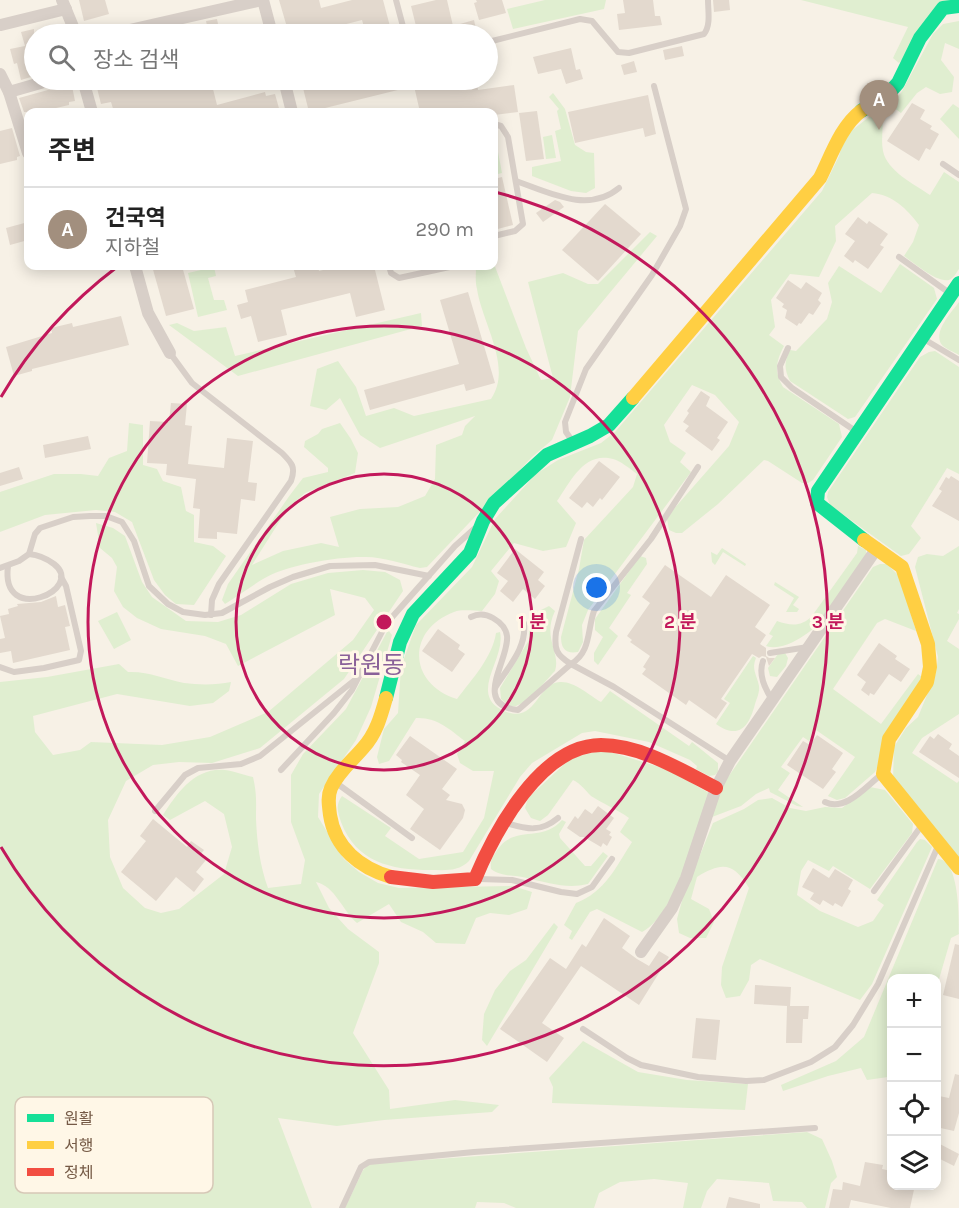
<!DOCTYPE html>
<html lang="ko">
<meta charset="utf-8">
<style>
:root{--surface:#fff;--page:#f2f2f2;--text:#222;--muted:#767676;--line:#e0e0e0;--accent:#a28f7e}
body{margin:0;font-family:Karla,"Noto Sans KR",sans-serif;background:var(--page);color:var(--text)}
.controls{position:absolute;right:18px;bottom:18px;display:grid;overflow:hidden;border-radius:12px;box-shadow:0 3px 15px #0003}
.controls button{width:54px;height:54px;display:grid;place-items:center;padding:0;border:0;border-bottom:2px solid var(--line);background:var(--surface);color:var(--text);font:30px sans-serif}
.you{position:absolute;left:597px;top:588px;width:21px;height:21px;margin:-15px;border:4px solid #fff;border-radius:50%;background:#1a73e8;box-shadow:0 0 0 9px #1a73e833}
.badge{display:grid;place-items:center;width:39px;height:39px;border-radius:50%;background:var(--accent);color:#fff;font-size:20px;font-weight:700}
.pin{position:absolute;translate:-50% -50px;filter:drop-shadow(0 2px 3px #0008)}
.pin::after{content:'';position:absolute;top:32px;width:21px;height:18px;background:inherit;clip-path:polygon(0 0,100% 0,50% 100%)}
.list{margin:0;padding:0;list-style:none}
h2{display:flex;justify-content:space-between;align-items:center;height:78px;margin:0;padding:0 24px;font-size:26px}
h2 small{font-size:20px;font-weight:400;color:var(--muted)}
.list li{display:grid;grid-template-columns:39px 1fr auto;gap:18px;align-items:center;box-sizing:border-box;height:84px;padding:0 24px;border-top:2px solid var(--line)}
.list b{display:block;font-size:22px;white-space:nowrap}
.list p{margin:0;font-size:20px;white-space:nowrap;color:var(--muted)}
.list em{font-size:20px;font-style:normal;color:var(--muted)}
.icon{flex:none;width:33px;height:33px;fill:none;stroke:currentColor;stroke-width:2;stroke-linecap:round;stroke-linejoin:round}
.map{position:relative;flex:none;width:959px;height:1208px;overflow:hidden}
.search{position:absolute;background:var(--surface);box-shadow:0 3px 15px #0003;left:24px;top:24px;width:474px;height:66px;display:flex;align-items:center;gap:15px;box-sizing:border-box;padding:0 21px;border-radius:33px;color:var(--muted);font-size:22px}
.panel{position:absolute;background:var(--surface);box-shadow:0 3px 15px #0003;left:24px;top:108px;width:474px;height:162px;border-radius:12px}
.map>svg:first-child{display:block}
</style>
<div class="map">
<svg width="959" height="1208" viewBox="0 0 959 1208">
<rect width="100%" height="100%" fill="#f7f1e6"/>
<!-- green -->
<g fill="#e0eed0">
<path d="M545,0H606L604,9L513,29L507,9Z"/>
<path d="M801,0H959L899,63L893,58L908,27Z"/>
<path d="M959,21V49L945,43L941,60L954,77L952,92L940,94L926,87L917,93L901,113L889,104L901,93L933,34L943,24Z"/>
<path d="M553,93L565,109L575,145L586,152L594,153L595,188L586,193L571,191L532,176V167L561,161L555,131L561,129L557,111L559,109L549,97Z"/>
<path d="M953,104L959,108V139L940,119Z"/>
<path d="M879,109C886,123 880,136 883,151C887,171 914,184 930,195L944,172L959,182V269C956,273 954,278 949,280C937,283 914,263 904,256L913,242L919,225C907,209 893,195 872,193L835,226L836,241L819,277L790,274L771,300L775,327L769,335L784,346C776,361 774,372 783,387L839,424L842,437L813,480L808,483H802L768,461L764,460L718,504L682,533H676L669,530L667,519L672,511L729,446L739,422L715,395L692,385L664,425L670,442L686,453L680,462L691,472L588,610L582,625L583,642L578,652C566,654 561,649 561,637L579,569L584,540L633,487L637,474C630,469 621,461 613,459C584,451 571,481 557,501L576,523L566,547L543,551L514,543L491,571L499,581L495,594L482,611C474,611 462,609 454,612C406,630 408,684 457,699C472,679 492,658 496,633L500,632C505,654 481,680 490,699C492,704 498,708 504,711C536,725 537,683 560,682C574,681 589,695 601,702L610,691L689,746L692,742L718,763V772L715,775L709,776L696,769L697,766L690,760L649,742L595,731L582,733L532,763L520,777L469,861C458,872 445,870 430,870C391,870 356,862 341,822C338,813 335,805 342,796L391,828L385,836L419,859L463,852L484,818L494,771H473L460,763L457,754L465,741C449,729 437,717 416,718L389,761L379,764L377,757L384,729L398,713L401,667L416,625L472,567L495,519L536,474L558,460L601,443L615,432L822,191L839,156L845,136Z"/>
<path d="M494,131L502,173L494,175Z"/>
<path d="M552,135L556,158L546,159L543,137Z"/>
<path d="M650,232L657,236L578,331L570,397L552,440L532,457L427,567L420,568C403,564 383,557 366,557C340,556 285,565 263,579C250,587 238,596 225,604L222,600L228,584L290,495L303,478L328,472V468L304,447L305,441L318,434L322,429L340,423L351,439L358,453L355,473L305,493L288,508L252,565L283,551L321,543L339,547L330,517L360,509L398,507L425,496L435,479L436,445L462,435L465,426L475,416L380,448L360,435L340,398L326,410L310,406L317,369L338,361L356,387L366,416L394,408L414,416L491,399C513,367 482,323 477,289C475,282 476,273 476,266L494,264L526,348L541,380L553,378L528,282L563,273L588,284H598Z"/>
<path d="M900,264L934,288L937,299L855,417L848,419L790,381C784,369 784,362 790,350L796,351L827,319L832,302L828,283L839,266L881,293Z"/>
<path d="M214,267L216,276L208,278L214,300H224L227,310L198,317L188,273Z"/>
<path d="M959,302V355C954,352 946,349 942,345C932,332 952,312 959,302Z"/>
<path d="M421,313L422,326L238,376L169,325L177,323L194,331L226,327L235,356Z"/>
<path d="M935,351L959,367V474L947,468L911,526L921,538L909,554L901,556L830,505L827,497L828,492L920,357L929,352Z"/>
<path d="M129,423L143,425V465L157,469L163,481L181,487L186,511L194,515V542L213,546L226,556L194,605L176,604L165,595L154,580L132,522L115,512L96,510L45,515L0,532V492L54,474H81L98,476L109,458L127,451Z"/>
<path d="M96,523L113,528L125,536L142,582L152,597L186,621L218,622L241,615L291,584L328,573L363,570L385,572L400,580L403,591L344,679L260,748L212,763L179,762L153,765L126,781L108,820L110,857L123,888L145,908L161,913L179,909L224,874L232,847L224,814L205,801L170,820L163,815C177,793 195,767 225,770C234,771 244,775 253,777C257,794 256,803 256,819C257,843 260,866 268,888L301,884L305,860L291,822V775L303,754L346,709L388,630L392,635L371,707L356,740L319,794L318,817L344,859L359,872L378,883L399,888L513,886L532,892L527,909L509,915L490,913L476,918L465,944L436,943L423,932L401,922L389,904L357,923C342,910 335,886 316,882L329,908L348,929L379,952V963L353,1033L389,1090L390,1109L455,1100L499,1105L492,1112L384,1120L337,1126L278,1118L312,1208H0V682L47,677L119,664L128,672C148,671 165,679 184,683C199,685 217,685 231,682L229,691L213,703L190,706L117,694L33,716L35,732L53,755L80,750L91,742L162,745L210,737L268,712L353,640L374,610L365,598L330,589L335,615L238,666L226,644L205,636L161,629L137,618L123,607L114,591L117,567L112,558L100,548Z"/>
<path d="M858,546L866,550V554L821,622C808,634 784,652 766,646L773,636L769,634L777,621C791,626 801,627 812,616L857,553Z"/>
<path d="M959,546V609L957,613L959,614V619L947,641L959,649V714L922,738L912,753L957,783L959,781V859L893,779L894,747L906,728L918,717L936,673L938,657L915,567L918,557L927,554L943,556Z"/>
<path d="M722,548L746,564L745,566L723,552L715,565L712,562L711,552L717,555Z"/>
<path d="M640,556L646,558L647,564L627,593L631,595L609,628L618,636L598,665L594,661V653L603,637L595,630V619Z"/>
<path d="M880,564H887L899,576L916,631L885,619L877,623L833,689L881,724L918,674L922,677L875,772L845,798L837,800L828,796L855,757L816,730L809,741L803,737L781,767L790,773L778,790L803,807L797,806L770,792L769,788L756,794L741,806L712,817L717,797L724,783L873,567Z"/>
<path d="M775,582L799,597L793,605L799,609L797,612H786L794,598L774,585Z"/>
<path d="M549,606L555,611C542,638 561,652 555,671C543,683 528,706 510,707L501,699L500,688L529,640V628L541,610Z"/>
<path d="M117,612L131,640L114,649L98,621Z"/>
<path d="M785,653L788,658L786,666L777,677L770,676L768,668L778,654Z"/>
<path d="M753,656L756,658C751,669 757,675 759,686C760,691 757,698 755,704C749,727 739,740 716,724L730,703L724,699Z"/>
<path d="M604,750L669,770L709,793C697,829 676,915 642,932L597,909L590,912L572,940L569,938L572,931L564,925L576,903C605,892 616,867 632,842L620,832L629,818C617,809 603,804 591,796C585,790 581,784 573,780L548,815L540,821L531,818L525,808L528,798L571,758Z"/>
<path d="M870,787L885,790L913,824L912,833L870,889L833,866L829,871L808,860L801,871L797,895L820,911L858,927L873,921L884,905L877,900L917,842L920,839L925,840L932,847L872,984L860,1000L760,959L751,965L749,980L740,996L726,998L721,985L722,967L749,888C733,862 722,862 697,877L691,899L709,909L714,922L706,938H690L679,933L677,919L683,897L713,823L744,809L758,800L772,798L790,808L806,811L825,807L842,808Z"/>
<path d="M562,820L566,822L559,834L560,838L585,866H591L603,852L608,856L588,884C567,889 548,883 527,878C515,875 501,877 491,869C490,861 492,858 496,852C513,823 541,844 562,820Z"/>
<path d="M938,859C959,860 959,914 959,934L951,938L937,986L936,978H892V1071L888,1077L867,1080L861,1068L828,1076L783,1091L781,1085L836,1061L864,1037Z"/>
<path d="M554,923L558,927L487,1046L482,1040L484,1014L495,990L510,971L526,960Z"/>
<path d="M583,1041L638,1072L687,1080L748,1084L745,1110L552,1103L553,1087L549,1078Z"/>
<path d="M807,1132L822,1139L832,1161L837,1177L831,1183L825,1208H807L802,1202L773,1201L769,1183L717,1179L707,1191L701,1208H683L688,1183L654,1179L620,1182L599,1193L594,1208H516L504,1203L477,1202L475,1208H345L363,1170L369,1164Z"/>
</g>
<!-- building -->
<g fill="#e3d9ce">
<path d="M79,0H105L109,14L84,21Z"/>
<path d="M279,0H319L321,8L352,0H383L392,34H366L362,20L323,30L324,34H289Z"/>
<path d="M436,0H447L453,26L474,20L477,34H418L411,6Z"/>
<path d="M476,0H502L506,13L479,20L474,3L477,2Z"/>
<path d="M623,0H653L655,16H660L662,25L619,30L617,14L625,13Z"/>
<path d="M713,0H729L730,10L714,12Z"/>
<path d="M217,19L220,34H209L206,21Z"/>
<path d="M34,29V76L21,80L17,63L14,64L10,49L25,46L21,32Z"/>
<path d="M682,46L684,56L665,60L663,50Z"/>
<path d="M571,48L576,70L580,69L583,79L566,84L561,69L538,74L533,57Z"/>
<path d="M634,61L637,72L624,75L621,65Z"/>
<path d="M95,80H109L111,85L133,80H164L166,86L196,80L199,88L212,85L217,105L265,92L266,96L275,94L280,112H114L111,102L101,104Z"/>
<path d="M301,80H477L478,90L514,85L518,112L494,115V112H420L414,86L309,112Z"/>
<path d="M66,85V87L72,86L75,101L69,102V105L39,112H24L19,98Z"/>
<path d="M648,95L656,134L645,137L643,128L575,143L568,112Z"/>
<path d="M912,103L925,110L920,119L932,126L930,129L939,134L930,150L926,148L919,161L887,141Z"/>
<path d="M537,111L544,159L526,161L519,113Z"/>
<path d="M12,128L20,156L17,157V160L0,164V131Z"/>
<path d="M502,177L513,225L494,230V179Z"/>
<path d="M555,200L560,202L564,207L543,222L536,213Z"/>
<path d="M605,204L641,234L598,281L562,250Z"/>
<path d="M858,217L867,224L869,221L888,234L880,245L884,247L868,269L855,260L853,263L844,256L855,241L845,234Z"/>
<path d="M28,222V240L10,245L6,228Z"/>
<path d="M152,266H182L194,309L166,316Z"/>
<path d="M299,266H318L319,271L339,266H374L385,310L356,317L350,293L281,310L287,335L258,342L251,316L241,319L237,305L248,302L245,290L296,277L293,267Z"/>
<path d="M788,280L801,289L806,282L822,293L818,300L821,303L813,315L809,313L801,324L799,323L797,326L785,318L787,310L782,307L784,304L776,298Z"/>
<path d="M468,292L495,383L466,391L464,384L370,410L364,390L459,364L440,300Z"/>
<path d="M121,316L129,345L32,369V371L14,376L6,347L52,333L51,328L72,323L73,327Z"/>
<path d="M701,391L710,397L706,406L728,422L717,438L720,440L712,451L685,431L689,426L683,422L689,413L687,411Z"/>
<path d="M171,403L187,404L185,425L192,426L188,464L224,468L227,438L253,441L248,482L257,483L255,501L241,499L237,534L217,532V539L198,538L200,509L193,508L196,479L166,475L167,464L147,463L150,421L169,422Z"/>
<path d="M88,436L91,449L45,458L43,445Z"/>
<path d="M599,461L620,477L602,500L600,498L593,507L587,502L582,508L569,498Z"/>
<path d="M19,467L23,479L0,486V473Z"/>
<path d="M951,476L959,481V521L932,506L942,491L939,489L946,477L949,479Z"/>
<path d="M515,549L544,572L538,580L545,586L535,599L523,589L513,602L500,591L508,581L497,573Z"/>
<path d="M665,565L711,597L726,575L770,605L755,627L766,635L760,644L766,648V656L769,658H775L769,666L766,657L762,656L759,658L752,654L721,699L727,703L716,719L689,700L686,705L642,674L646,669L643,667L650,656L630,642L632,640L627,636L650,603L642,597Z"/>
<path d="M56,596L58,607L65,605L70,626L65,627L70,650L13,663L11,651L0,653V639L5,638L0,616L9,614L8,609L18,606L17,604L41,602Z"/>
<path d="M438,629L460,645L458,649L465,654L452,672L422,651Z"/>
<path d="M879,643L897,656L895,659L910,669L901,682L889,674L874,695L870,693L869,696L861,690L866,682L857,675Z"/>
<path d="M938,734L952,744L949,749L959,756V778L919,752L930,736L934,739Z"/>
<path d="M817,735L843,753L832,769L836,772L823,789L787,765L803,741L810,745Z"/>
<path d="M410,736L457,769L442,789L450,795L446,800L462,804L465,810L463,818L440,850L410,829L424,809L406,795L420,775L401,762L402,760L396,755Z"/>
<path d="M598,806L614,818L606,829L611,832L609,835L612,837L607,846L603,843L601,847L584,837H580L567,828L575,816L578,819L585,809L592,814Z"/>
<path d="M153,819L187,847L191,841L204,850L200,855L206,860L196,872L204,879L194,892L176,877L156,901L121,872L146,841L140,836Z"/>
<path d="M813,868L829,878L835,869L853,880L848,889L851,891L842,907L835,903L833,906L823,900L820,905L810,899L814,893L802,887Z"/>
<path d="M604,918L630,936L622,948L637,959L649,966L659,951L669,957L639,1005L581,966L542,1023L564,1038L547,1062L500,1029L550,958L566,969L582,944L586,947Z"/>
<path d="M955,944L959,945V999L943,995Z"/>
<path d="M755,985L791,987L790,1006H809L808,1019H803L802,1043H786L787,1006L754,1004Z"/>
<path d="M696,1018L720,1020L716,1060L692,1058Z"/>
<path d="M955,1074L959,1075V1113L954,1131L936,1127V1104L939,1096L949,1098Z"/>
<path d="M936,1142L959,1154L954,1166L936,1157Z"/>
<path d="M865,1162L883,1165L882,1169L891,1171V1185H915L910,1208H891L851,1200L849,1208H829L833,1189L842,1190L843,1182L860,1186Z"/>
<path d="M729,1197L760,1204V1208H726Z"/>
</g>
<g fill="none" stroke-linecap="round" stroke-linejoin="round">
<!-- lane -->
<g stroke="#d8cfc8" stroke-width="6">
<path d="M396,0L405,34"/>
<path d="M488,42L580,19L592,21L618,52L629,53L704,34C711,25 708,11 708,0"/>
<path d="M494,124L501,126L508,137L523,224L515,231L494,236"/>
<path d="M943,164L959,175"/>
<path d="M516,181C548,192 588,214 619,188"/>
<path d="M899,257L948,292"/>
<path d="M389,266L391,273L399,278L454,266"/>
<path d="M922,338L959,360"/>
<path d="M788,348L780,366L781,377L792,388L857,432"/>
<path d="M170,353L192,383L282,453C292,463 296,467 291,481L219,584L212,600L211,615"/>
<path d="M573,442L566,432L565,422L586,369L652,275L680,226L686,209L654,86"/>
<path d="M698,467L651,539L594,611C587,631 591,652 571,664L614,687L730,761"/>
<path d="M8,566C0,627 87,589 54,564C46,558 39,555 29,554"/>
<path d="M0,568L19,561L29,554L35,534L40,528L73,517L90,516H106L122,522L134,541L149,586L168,604L183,612L205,615L222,613L270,587L293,577L330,566L375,565L429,576"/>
<path d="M471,617C479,613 486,614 493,618C500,622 506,628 507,636C510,659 471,705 518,710L571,664C556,655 554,649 556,632L581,539"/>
<path d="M770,653L808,647"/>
<path d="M763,661C758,675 765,688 772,700"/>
<path d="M0,667L14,672L44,668L79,660L81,651L66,586L61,577"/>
<path d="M495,688C508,667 527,648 524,623"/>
<path d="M281,770L334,713L352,690L386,624L455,546L474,529"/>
<path d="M335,782L412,838"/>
<path d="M825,802C846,812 866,786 882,774"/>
<path d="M155,811L185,775L198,768L241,764L260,756L356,679"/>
<path d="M506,823C527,829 540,833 558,818"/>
<path d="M479,879L512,880L561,892L577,894L592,887L612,859"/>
<path d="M874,891L922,825"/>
<path d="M583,1029L627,1058L641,1065L698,1077L746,1081L764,1080L811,1062L835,1047L853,1025L878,984L938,846"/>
<path d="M342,1208L361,1167L369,1162L474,1152L815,1128"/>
</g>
<!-- street -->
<g stroke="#d8cfc8" stroke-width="12">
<path d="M62,0L76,34"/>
<path d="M263,0L272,34"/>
<path d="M1,25L66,9"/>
<path d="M112,34L262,0"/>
<path d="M0,74L9,92L28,153"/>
<path d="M83,80L92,112"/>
<path d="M284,80L292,112"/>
<path d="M9,92L51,80"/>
<path d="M135,266L148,313L170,353"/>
<path d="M641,952L672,908L686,878L716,788L730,761L877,548"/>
</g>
<!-- fast -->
<g stroke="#16e098" stroke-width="14">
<path d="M861,111L889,93L898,83L920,38L943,8L959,6"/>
<path d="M864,540L817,503L818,491L959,283"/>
<path d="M386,698L400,642L413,614L470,553L483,521L494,503L547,455L590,436L609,425L633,398"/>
</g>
<!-- slow -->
<g stroke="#ffcf43" stroke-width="14">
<path d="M633,398L820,178C831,156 841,126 861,111"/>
<path d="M864,540L902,567L928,644L930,667L927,682L889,739L883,774L959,868"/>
<path d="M386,698C381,716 376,734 363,748C352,761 338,772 331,788C327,797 329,806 330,815C335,848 360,868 391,877"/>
</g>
<!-- jam -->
<path stroke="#f24e42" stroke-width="14" d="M391,877L433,882L475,879C495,831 541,745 601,745C641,745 681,770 716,788"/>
</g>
<!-- distance rings -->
<g fill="none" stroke="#c2185b" stroke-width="3">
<circle cx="384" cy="622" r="148"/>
<circle cx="384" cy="622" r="296"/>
<path d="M1 397A444 444 0 0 1 117 267M495 192A444 444 0 1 1 1 847"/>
</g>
<g text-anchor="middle" stroke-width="6" stroke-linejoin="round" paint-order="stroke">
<!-- quarter labels -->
<g font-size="24" fill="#8a6199" stroke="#fff7e7">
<text x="371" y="673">락원동</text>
</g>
</g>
<!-- legend -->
<rect x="15" y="1097" width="198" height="96" rx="9" fill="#fff7e7" stroke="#d6c8b7" stroke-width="1.5"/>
<rect x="27" y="1114" width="27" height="8" fill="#16e098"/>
<rect x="27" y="1141" width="27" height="8" fill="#ffcf43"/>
<rect x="27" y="1168" width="27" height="8" fill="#f24e42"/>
<g font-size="16" fill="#755a46">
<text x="64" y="1124">원활</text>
<text x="64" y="1151">서행</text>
<text x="64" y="1178">정체</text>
</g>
<circle cx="384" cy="622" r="9" fill="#c2185b" stroke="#fff7e7" stroke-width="3"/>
<g font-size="18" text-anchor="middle" font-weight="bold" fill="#c2185b" stroke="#fff7e7" stroke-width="6" stroke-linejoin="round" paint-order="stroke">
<text x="532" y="628">1 분</text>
<text x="680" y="628">2 분</text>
<text x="828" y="628">3 분</text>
</g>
</svg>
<div class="controls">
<button>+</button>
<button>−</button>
<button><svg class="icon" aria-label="locate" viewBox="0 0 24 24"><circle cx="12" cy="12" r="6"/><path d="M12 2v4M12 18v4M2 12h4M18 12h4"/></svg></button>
<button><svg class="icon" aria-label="layers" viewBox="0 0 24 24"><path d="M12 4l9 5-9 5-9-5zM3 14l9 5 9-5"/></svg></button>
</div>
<div class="you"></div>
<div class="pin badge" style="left:879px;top:130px">A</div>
<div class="search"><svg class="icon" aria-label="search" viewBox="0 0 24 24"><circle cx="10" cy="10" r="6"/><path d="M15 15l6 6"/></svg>장소 검색</div>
<section class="panel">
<h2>주변<small></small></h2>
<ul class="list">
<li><span class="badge">A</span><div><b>건국역</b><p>지하철</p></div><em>290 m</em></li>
</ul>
</section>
</div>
